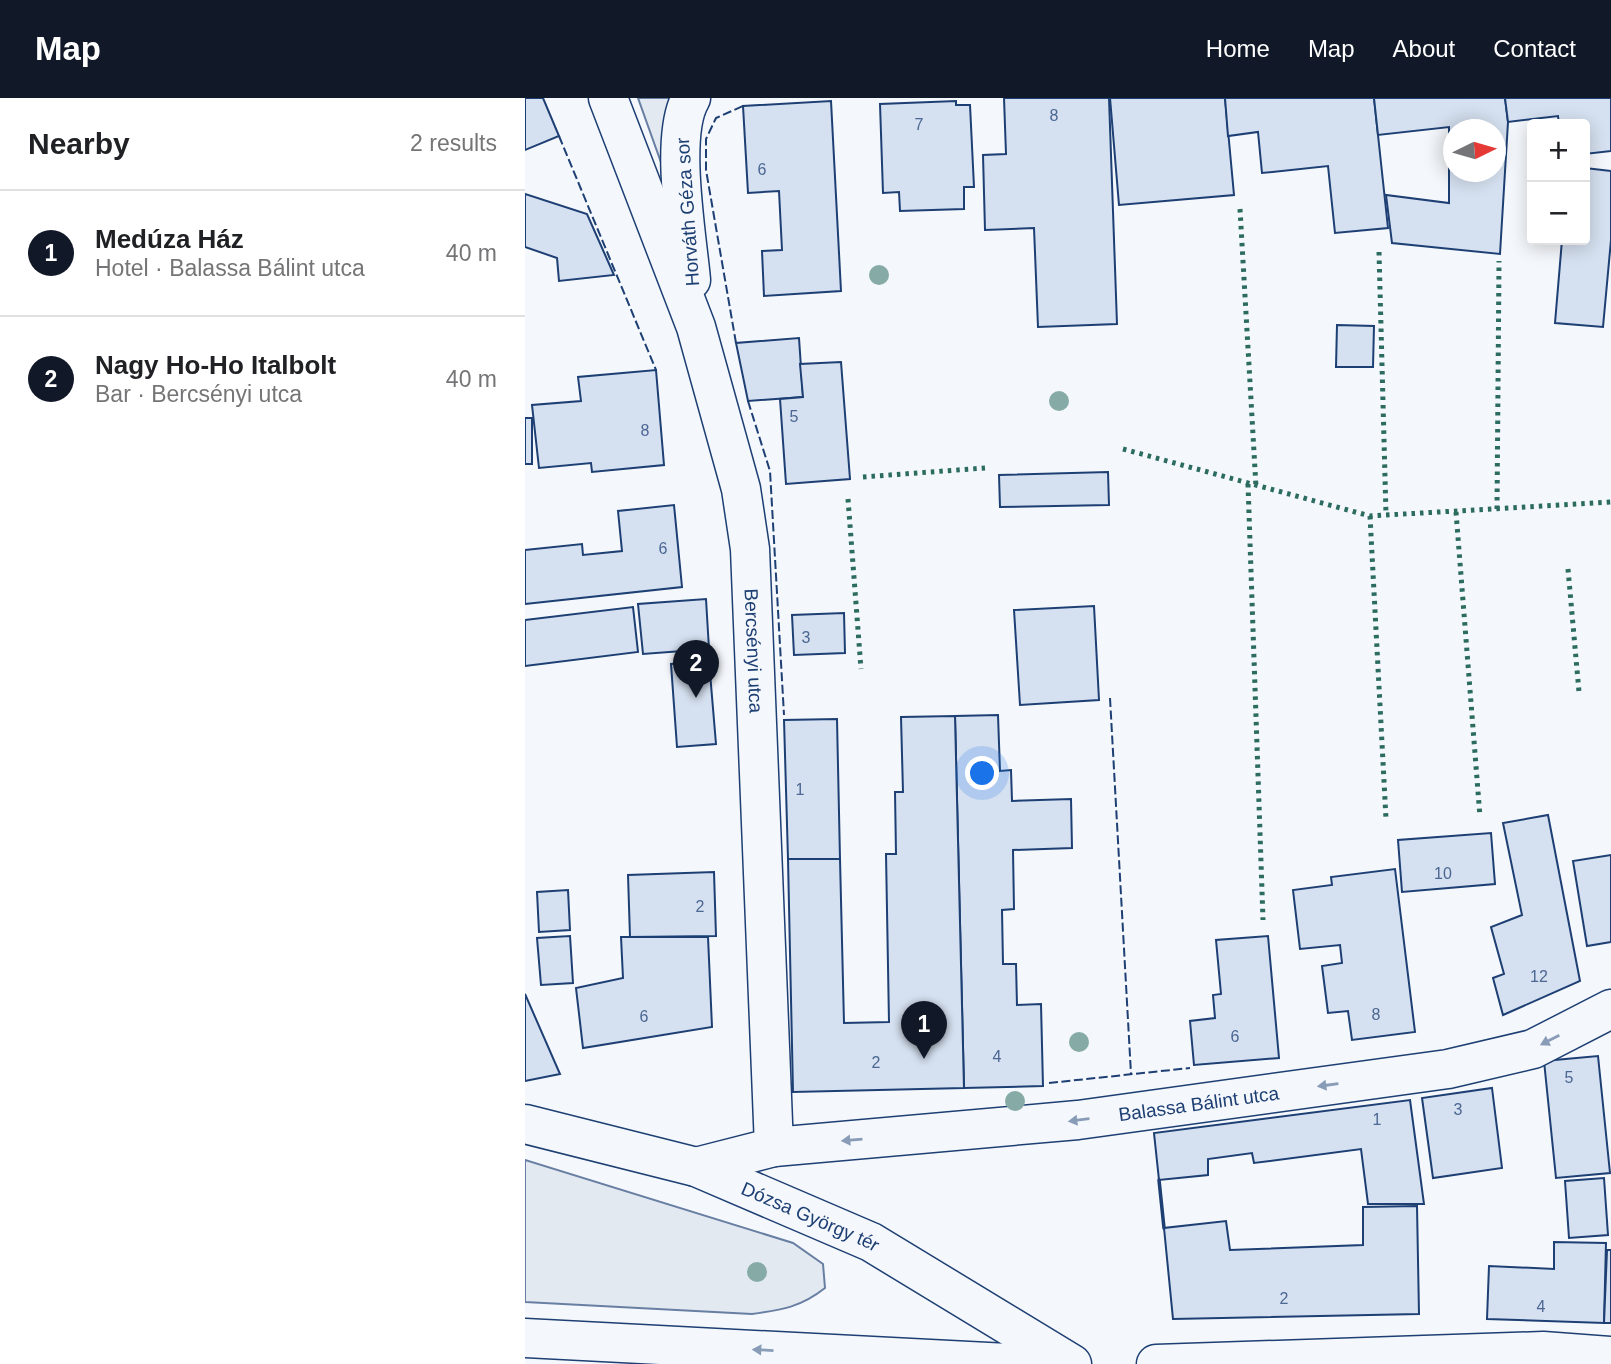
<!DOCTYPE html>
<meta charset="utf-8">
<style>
:root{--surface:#fff;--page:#f6f6f6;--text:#202124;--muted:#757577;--line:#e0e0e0;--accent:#111827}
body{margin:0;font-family:Arial,sans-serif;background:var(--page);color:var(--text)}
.controls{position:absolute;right:21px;top:21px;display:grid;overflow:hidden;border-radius:7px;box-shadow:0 4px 18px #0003}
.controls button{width:63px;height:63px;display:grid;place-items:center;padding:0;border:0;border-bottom:2px solid var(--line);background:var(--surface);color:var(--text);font:35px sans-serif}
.compass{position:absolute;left:918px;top:21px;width:63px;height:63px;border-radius:50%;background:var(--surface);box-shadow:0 4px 18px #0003;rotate:85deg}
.you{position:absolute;left:458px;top:676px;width:24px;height:24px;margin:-18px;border:5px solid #fff;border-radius:50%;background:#1a73e8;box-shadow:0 0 0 10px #1a73e833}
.badge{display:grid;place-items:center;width:46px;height:46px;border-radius:50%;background:var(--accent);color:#fff;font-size:23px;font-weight:700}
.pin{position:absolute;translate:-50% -58px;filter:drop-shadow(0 2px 4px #0008)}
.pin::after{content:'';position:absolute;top:37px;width:24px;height:21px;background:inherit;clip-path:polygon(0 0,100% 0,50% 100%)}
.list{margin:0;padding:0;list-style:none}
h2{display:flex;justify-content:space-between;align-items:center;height:91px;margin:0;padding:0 28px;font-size:30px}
h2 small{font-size:23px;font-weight:400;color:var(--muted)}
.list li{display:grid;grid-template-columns:46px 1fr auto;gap:21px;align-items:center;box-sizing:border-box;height:126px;padding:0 28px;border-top:2px solid var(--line)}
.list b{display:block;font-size:26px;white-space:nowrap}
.list p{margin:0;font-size:23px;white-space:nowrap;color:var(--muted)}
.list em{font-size:23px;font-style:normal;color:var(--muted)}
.map{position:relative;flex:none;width:1086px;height:1266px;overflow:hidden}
header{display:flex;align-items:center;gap:42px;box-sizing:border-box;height:98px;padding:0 35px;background:var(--accent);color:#fff}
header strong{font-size:33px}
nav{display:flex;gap:38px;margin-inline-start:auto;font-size:24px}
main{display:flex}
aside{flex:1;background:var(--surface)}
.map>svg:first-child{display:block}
</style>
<header>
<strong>Map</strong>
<nav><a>Home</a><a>Map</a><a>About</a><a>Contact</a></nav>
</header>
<main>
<aside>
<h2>Nearby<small>2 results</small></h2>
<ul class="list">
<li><span class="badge">1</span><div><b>Medúza Ház</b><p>Hotel · Balassa Bálint utca</p></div><em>40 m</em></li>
<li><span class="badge">2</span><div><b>Nagy Ho-Ho Italbolt</b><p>Bar · Bercsényi utca</p></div><em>40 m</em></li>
</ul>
</aside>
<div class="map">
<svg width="1086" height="1266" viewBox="0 0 1086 1266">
<rect width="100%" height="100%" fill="#f4f7fb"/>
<!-- green -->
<g fill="#e3e9f0" stroke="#687fa3" stroke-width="2">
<path d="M113,0H146L143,84Z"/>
<path d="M0,1062L268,1145L298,1166L300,1190C276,1209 257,1212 227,1216L0,1204Z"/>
</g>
<!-- building -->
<g fill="#d5e0f0" stroke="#1d3f73" stroke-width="2" fill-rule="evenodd">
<path d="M0,0H18L34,38L0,52Z"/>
<path d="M479,0H584L592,226L513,229L509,130L460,132L458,57L481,56Z"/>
<path d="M585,0H700L709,97L594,107Z"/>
<path d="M700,0H849L863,130L810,135L803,68L737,75L733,34L703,38Z"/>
<path d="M849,0H980L983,24L975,156L867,145L861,97L924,105V29L853,37ZM928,32H970V74H928Z"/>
<path d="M980,0H1086V53L1060,56V26H1034L1033,18L983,24Z"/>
<path d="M306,3L316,193L239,198L237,153L257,152L254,93L223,95L218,8Z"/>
<path d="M431,3V7H445L449,89H439V111L375,113L374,94L358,95L355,6Z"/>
<path d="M1060,70L1086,73V142L1078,229L1030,225L1037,142H1060Z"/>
<path d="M0,96L62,116L89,177L34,183L32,160L0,149Z"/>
<path d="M812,227L849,228L848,269H811Z"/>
<path d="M274,240L278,299L223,303L211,245Z"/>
<path d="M316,264L325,381L261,386L255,301L278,299L275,266Z"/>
<path d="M131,272L139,367L67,374L66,365L14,370L7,307L56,303L53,279Z"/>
<rect x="0" y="320" width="7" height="46"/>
<path d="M583,374L584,407L475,409L474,377Z"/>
<path d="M149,407L157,489L0,506V452L57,446L58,457L97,453L93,413Z"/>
<path d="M181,501L184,551L118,556L113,506Z"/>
<path d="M569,508L574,602L495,607L489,512Z"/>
<path d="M108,509L113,554L0,568V522Z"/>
<path d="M319,515L320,555L269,557L267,517Z"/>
<path d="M184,563L191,646L152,649L146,566Z"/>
<path d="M473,617L475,673L486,672L487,703L546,701L547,750L488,752L489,811L477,812L478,866H491L492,907L516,906L518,988L439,990L430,618Z"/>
<path d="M430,618L439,990L268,994L263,761H315L319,925L364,924L361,756H371L370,694H378L376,619Z"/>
<path d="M312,621L315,761H263L259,622Z"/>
<path d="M1023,717L1055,883L978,917L968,880L979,876L966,829L997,817L978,725Z"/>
<path d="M966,735L970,786L877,794L873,742Z"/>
<path d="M1086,757V844L1062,848L1048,763Z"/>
<path d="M870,771L890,934L827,942L823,913L803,915L797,868L817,865L815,847L775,851L768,792L807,787L806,779Z"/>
<path d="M189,774L191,838L105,839L103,777Z"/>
<path d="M43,792L45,832L14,834L12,794Z"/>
<path d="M45,838L48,885L16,887L12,840Z"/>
<path d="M743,838L754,960L669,967L665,923L690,920L688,897L696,896L691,842Z"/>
<path d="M96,839H183L187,929L58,950L51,890L98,880Z"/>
<path d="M0,896L35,976L0,983Z"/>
<path d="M1073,958L1085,1075L1031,1080L1019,963Z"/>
<path d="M967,990L977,1070L908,1080L897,1000Z"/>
<path d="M885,1002L899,1106H843L836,1051L729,1065L727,1055L683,1061V1077L634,1082L629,1035Z"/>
<path d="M1079,1080L1083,1137L1044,1140L1040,1083Z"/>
<path d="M892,1108L894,1216L648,1221L639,1130L701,1123L705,1152L838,1147V1109Z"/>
<path d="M1029,1144L1081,1145L1079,1225L962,1221L964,1168L1029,1171Z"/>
<path d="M1082,1152H1086V1225H1079Z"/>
</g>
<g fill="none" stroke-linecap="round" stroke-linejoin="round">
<defs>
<g id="minor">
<path id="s1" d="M83,0L171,229L216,391L225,451L249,1049L171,1069"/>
<path d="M166,0C144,37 162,137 166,182"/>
<path id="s2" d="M0,1026L171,1069L346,1144L547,1266"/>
<path id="s3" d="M249,1049L553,1022L923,971L1008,951L1086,911"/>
<path d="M0,1240L501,1266"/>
<path d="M631,1266L1018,1253L1086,1258"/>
</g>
</defs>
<!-- minor casing -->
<use href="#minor" stroke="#1d3f73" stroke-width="41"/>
<!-- minor -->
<use href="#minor" stroke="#f4f7fb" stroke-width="38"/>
<!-- hedge -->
<g stroke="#2c6c60" stroke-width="5" stroke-dasharray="3.5 5" stroke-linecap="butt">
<path d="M715,111L731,389"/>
<path d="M854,154L861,417"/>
<path d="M598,351L845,418L1086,404"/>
<path d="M338,379L460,370"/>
<path d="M723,386L738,822"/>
<path d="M323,401L336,571"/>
<path d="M972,411L974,163"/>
<path d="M931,414L955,719"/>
<path d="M845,418L861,721"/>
<path d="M1043,471L1054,594"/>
</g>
<!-- fence -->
<g stroke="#1d3f73" stroke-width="2" stroke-dasharray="9 3.5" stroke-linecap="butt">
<path d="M34,38L131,272"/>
<path d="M211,245L181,72V41L191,20L218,8"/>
<path d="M223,303L245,373L259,617"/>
<path d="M585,600L606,976"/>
<path d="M524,985L665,970"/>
</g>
<!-- wall -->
<path stroke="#1d3f73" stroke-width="3.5" d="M634,1082L639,1130"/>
</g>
<!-- trees -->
<g fill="#86aba6">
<circle cx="354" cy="177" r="10"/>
<circle cx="534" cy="303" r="10"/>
<circle cx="554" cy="944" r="10"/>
<circle cx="490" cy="1003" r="10"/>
<circle cx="232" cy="1174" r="10"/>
</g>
<!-- one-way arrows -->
<defs><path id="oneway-solid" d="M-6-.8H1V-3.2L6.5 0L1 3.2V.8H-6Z" transform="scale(1.75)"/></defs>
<g fill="#889bb7">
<use href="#oneway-solid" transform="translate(1025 942) rotate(153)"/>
<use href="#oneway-solid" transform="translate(803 987) rotate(172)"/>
<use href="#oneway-solid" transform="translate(554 1022) rotate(173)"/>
<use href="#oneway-solid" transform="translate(327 1042) rotate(175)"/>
<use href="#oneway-solid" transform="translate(238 1252) rotate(-177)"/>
</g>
<g text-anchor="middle" stroke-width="5" stroke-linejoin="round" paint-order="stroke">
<!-- number labels -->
<g font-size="16" fill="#4b6792">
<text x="529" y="23">8</text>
<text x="394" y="32">7</text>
<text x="237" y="77">6</text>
<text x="269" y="324">5</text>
<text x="120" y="338">8</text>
<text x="138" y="456">6</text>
<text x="281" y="545">3</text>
<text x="275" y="697">1</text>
<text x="918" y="781">10</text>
<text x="175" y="814">2</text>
<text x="1014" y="884">12</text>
<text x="851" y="922">8</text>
<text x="119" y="924">6</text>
<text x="710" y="944">6</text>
<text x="472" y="964">4</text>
<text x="351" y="970">2</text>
<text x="1044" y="985">5</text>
<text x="933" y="1017">3</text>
<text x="852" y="1027">1</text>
<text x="759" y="1206">2</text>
<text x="1016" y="1214">4</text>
</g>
<!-- street labels -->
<g font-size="19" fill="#1d3f73" stroke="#f4f7fb">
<text transform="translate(162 114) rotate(-94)" y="7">Horváth Géza sor</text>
<text dy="7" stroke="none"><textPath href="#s1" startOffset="576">Bercsényi utca</textPath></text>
<text dy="7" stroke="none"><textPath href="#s3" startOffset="427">Balassa Bálint utca</textPath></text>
<text dy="7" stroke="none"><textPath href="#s2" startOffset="301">Dózsa György tér</textPath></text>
</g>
</g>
</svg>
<div class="controls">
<button>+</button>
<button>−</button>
</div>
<svg class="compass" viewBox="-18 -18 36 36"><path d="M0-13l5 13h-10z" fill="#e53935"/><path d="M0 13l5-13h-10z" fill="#757577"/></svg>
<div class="you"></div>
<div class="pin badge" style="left:399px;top:961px">1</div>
<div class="pin badge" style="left:171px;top:600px">2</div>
</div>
</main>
